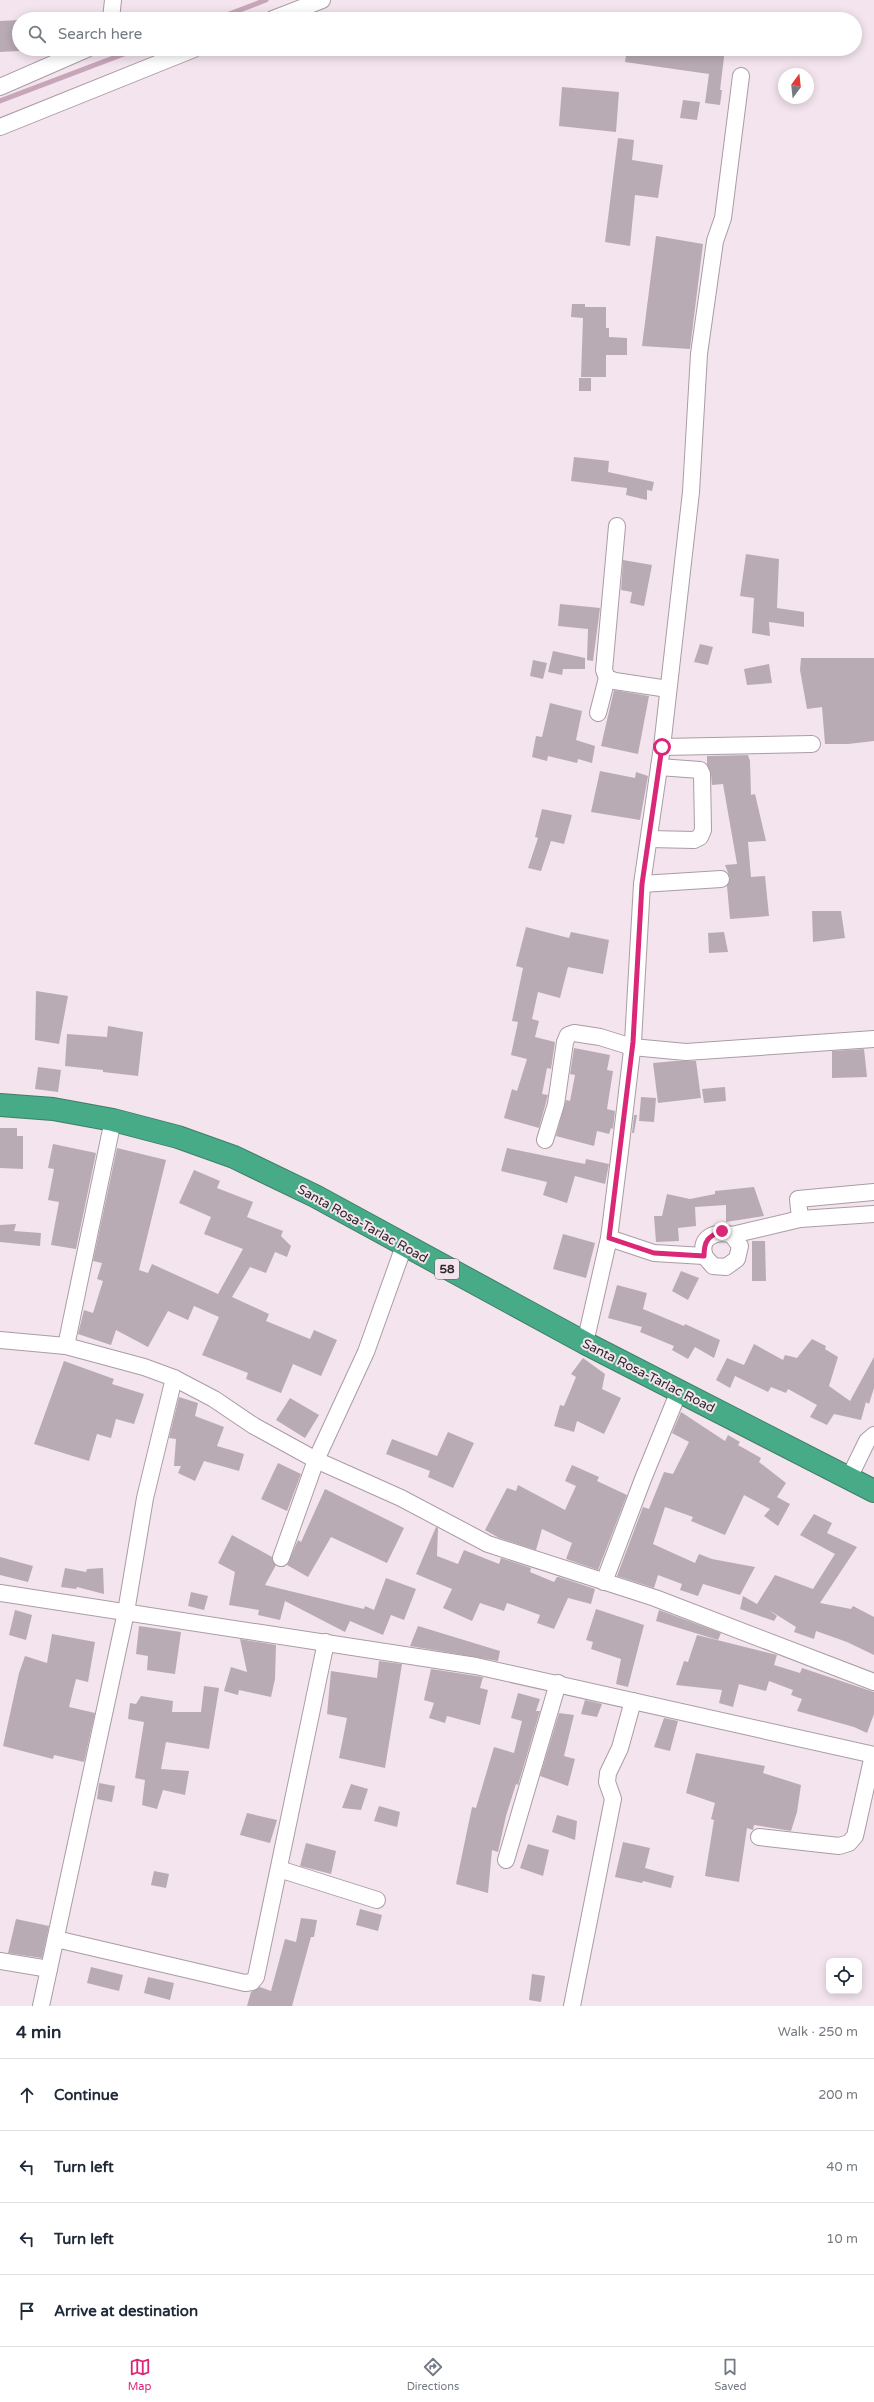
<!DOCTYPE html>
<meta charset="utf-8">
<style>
:root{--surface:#fff;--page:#f6f6f7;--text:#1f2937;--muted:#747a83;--line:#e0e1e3;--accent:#db2777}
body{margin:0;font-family:"Varela Round",sans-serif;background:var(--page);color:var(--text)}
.controls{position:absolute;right:12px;bottom:12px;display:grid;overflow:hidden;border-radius:8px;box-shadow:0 2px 10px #0003}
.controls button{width:36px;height:36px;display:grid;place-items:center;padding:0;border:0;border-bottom:1px solid var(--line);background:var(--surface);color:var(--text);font:20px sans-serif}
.compass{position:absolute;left:778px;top:68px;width:36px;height:36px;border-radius:50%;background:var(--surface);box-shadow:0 2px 10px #0003;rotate:15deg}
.stop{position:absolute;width:12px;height:12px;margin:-9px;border:3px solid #db2777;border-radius:50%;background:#fff}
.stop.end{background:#db2777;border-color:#fff;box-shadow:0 1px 4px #0008}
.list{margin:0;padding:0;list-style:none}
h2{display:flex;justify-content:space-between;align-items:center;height:52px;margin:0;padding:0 16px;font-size:17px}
h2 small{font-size:13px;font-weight:400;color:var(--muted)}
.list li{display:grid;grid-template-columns:26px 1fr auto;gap:12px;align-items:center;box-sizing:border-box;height:72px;padding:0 16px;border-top:1px solid var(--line)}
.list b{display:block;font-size:15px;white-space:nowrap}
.list em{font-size:13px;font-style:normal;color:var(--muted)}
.icon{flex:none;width:22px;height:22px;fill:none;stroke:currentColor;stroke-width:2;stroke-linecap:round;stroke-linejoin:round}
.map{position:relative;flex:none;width:874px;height:2006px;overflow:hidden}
.search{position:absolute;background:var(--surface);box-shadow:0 2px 10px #0003;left:12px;right:12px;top:12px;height:44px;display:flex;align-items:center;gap:10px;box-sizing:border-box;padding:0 14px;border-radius:22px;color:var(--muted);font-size:15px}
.sheet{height:340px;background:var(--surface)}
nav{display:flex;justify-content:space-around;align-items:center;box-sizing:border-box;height:56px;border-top:1px solid var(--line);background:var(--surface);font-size:11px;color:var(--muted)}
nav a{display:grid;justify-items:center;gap:2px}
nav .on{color:var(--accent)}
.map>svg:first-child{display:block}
</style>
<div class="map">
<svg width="874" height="2006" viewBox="0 0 874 2006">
<rect width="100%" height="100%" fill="#f3e4ed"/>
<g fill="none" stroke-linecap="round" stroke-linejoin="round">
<!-- stream -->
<g stroke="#c7a6ba" stroke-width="5">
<path d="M216,19L266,0"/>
<path d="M0,101L137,49"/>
</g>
</g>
<!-- building -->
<g fill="#b9abb4">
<path d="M19,20V51L0,52V21Z"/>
<path d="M627,49H725L720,90H722L720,105L705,103L709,74L625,62Z"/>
<path d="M562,87L619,92L616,132L559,126Z"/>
<path d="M683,100L700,102L697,120L680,118Z"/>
<path d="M618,138L634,140L632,160L663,165L658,198L635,195L630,246L605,242Z"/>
<path d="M656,236L703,244L690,349L642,346Z"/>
<path d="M572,304H585V307H606V328H609V337L627,338V355H606V377H581L583,318L571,317Z"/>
<rect x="579" y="378" width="12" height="13"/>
<path d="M574,457L609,461L608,472L654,482L652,491L647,490V500L626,495L627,488L571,481Z"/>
<path d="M746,554L779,559L777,608L804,612V627L769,622L770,636L752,633L754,598L740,596Z"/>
<path d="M623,560L652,565L644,606L630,603L632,592L621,590Z"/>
<path d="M560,604L600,608L593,661L587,660L588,629L558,626Z"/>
<path d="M700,644L713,647L708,665L694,662Z"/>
<path d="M553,651L585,658V669H563L562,675L548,672Z"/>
<path d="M801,658H874V741L848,744H825L822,707L807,709L800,670Z"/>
<path d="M533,660L547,663L543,679L530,676Z"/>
<path d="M769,664L772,683L747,685L744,669Z"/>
<path d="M614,690L649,696L638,754L601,746Z"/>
<path d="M550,703L582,711L576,740L595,746L592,763L578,759L577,763L548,756L547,761L532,757L536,736L542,737Z"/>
<path d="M748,755L750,761L751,795L755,794L766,841L748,842L751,877L765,876L769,916L730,919L727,886L730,878L725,865L737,864L723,784L712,785L711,774L707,764V756Z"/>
<path d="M600,771L635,778L636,772L648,776L640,820L591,812Z"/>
<path d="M542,809L572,815L564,844L551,841L541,871L528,868L538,838L535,837Z"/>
<path d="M812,911H841L845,938L813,942Z"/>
<path d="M526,927L569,938L571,932L609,940L603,974L568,967L560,998L538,992L532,1019L539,1021L535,1037L555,1042L551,1069L547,1068L542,1094L548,1095L539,1128L504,1118L512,1089L517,1091L527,1059L511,1055L518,1022L512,1021L523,968L516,966Z"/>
<path d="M724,932L728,952L709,953L708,933Z"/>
<path d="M36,991L68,996L59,1044L35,1040Z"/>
<path d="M108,1026L143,1032L138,1076L103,1072V1070L65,1066L67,1034L107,1037Z"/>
<path d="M574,1048L610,1055L607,1070L613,1071L607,1109L615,1111L613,1129L611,1128L609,1134L597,1131L594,1146L556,1136L566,1100L570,1101L575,1075L570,1074Z"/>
<path d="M864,1049L867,1077L832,1078V1051Z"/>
<path d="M675,1061H696L701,1098L658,1103L653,1063Z"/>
<path d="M38,1067L61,1070L58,1092L35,1089Z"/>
<path d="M725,1087L726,1101L704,1103L702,1089Z"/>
<path d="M641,1097L656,1098L654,1122L639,1121Z"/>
<path d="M634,1115H637L634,1133H632Z"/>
<path d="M0,1128H17V1136H23V1169L0,1168Z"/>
<path d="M53,1144L96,1153L76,1249L51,1245L59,1202L48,1200L54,1169L48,1168Z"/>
<path d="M117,1148L166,1160L139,1270L148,1273L152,1264L218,1294L243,1249L204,1234L211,1217L179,1203L194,1170L220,1181L217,1188L253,1202L247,1217L283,1231L281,1236L291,1246L287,1257L275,1252L266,1273L250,1267L232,1297L269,1314L266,1321L310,1339L314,1330L337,1340L321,1376L293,1364L281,1393L246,1379L248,1373L202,1355L219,1317L194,1306L188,1320L168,1311L148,1347L116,1330L111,1345L78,1334L84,1310L93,1313L103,1281L97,1279L102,1263L93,1261Z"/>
<path d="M507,1148L585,1164L586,1159L609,1164L605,1184L575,1176L567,1203L543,1195L547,1182L501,1171Z"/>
<path d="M754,1187L764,1216L726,1222V1205L695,1207L696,1226L678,1228L679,1241L656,1242L654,1216H662L667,1194L690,1199L715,1194V1191Z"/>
<path d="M16,1224L14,1231L41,1233L40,1246L0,1242V1225Z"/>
<path d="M563,1234L595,1243L586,1278L553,1269Z"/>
<path d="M752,1241H765L766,1281H752Z"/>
<path d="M681,1271L699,1278L688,1300L672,1291Z"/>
<path d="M617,1285L647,1293L643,1309L684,1326L685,1324L720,1340L714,1358L695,1347L688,1359L672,1350L674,1346L640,1332L642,1327L608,1318Z"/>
<path d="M812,1339L826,1346L825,1349L838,1357L829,1386L850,1401L874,1357V1388L869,1404L866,1402L861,1420L834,1414L827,1425L810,1417L817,1405L788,1389L786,1393L771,1387L768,1392L735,1376L730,1388L716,1380L727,1358L744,1365L754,1344L783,1360L785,1355L797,1358Z"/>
<path d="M583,1358L605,1374L602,1389L621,1398L604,1434L577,1421L574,1432L554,1426L560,1405L564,1406L576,1377L571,1374Z"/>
<path d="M64,1361L114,1379L112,1384L144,1394L134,1424L116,1419L111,1438L97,1434L89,1461L34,1444Z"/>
<path d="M179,1397L198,1403L195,1416L224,1427L217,1446L244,1454L239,1471L204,1461L195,1481L178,1473L181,1466H174L176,1439L169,1438Z"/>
<path d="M290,1398L319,1415L305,1438L276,1420Z"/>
<path d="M681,1412L725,1441L728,1435L740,1442L738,1445L761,1458L759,1462L786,1483L777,1497L790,1504L778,1526L764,1516L770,1509L744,1495L725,1535L691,1521L693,1517L665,1507L653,1544L695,1563L699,1554L712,1559L755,1567L740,1595L703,1584L698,1596L680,1590L682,1584L658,1575L654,1588L617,1576L643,1507L649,1509L664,1472L673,1474L689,1442L672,1433Z"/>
<path d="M448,1432L474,1443L453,1488L428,1477L430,1471L386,1454L392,1439L437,1456Z"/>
<path d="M278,1463L301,1474L287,1511L261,1499Z"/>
<path d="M572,1465L599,1477L597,1481L627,1495L598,1570L566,1559L572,1543L542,1529L536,1550L499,1538L485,1530L507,1488L516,1491L518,1485L565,1510L576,1486L565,1481Z"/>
<path d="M325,1489L404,1528L387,1563L331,1537L308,1577L287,1565L298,1540L301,1542Z"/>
<path d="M814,1514L832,1523L827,1533L857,1547L820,1603L851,1609L853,1606L874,1617V1655L847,1642L816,1631L814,1639L794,1632L796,1627L769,1610L777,1616L774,1621L740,1609L743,1596L757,1604L775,1575L813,1589L835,1554L800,1535Z"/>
<path d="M436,1527L438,1528L437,1556L458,1564L464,1550L499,1564L501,1558L531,1568L530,1572L554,1582L557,1577H559L595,1589L591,1604L568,1598L554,1629L537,1623L540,1615L507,1603L504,1611L480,1603L472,1621L443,1608L452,1589L416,1574Z"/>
<path d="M232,1535L272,1557L276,1565L265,1585L364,1609L365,1606L374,1610L386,1578L416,1589L404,1620L391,1615L383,1635L350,1621L345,1632L285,1601L280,1620L258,1615L259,1610L229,1605L235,1572L218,1563Z"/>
<path d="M0,1557L33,1566L28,1582L0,1575Z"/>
<path d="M65,1568L86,1572L87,1569L103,1568L104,1594L77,1587L76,1589L61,1587Z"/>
<path d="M191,1592L208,1596L204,1610L188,1606Z"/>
<path d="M596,1609L644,1625L628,1687L616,1684L621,1659L591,1649L593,1642L586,1640Z"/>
<path d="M15,1610L32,1615L26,1640L9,1635Z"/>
<path d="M659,1610L721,1633L718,1640L656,1621Z"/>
<path d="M139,1626L181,1632L175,1674L147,1670L148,1656L136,1654Z"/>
<path d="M418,1626L500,1651L498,1661L410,1646Z"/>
<path d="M52,1634L95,1642L88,1682L76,1679L69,1707L95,1713L84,1762L54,1755L53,1759L3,1746L19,1673L25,1656L47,1663Z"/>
<path d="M697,1635L777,1655L774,1665L800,1673L802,1668L874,1692V1714L867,1733L854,1727L797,1711L802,1699L791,1695L793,1690L769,1681L766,1691L739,1684L733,1707L719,1703L722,1690L676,1685L684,1661L688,1662Z"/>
<path d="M240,1639L276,1645L275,1679L271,1697L239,1690L238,1695L224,1691L231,1667L247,1672Z"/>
<path d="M379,1661L402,1664L385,1768L339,1758L347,1718L327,1714L331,1671L377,1678Z"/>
<path d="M431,1669L483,1677L480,1688L488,1690L480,1725L447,1716L445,1723L429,1718L434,1703L424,1700Z"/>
<path d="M204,1686L219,1688L209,1749L166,1742L161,1769L189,1771L185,1795L163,1790L157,1809L142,1805L145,1780L135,1778L144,1722L128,1719L130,1703L136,1704L141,1696L173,1701L172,1712H201Z"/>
<path d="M518,1693L540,1699L536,1711H540L518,1785L516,1784L506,1816L498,1852L492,1850L488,1893L456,1884L472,1807L476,1808L494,1747L514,1753L522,1721L511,1718Z"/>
<path d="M585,1700L602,1704L597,1717L581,1714Z"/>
<path d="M559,1713L574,1715L564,1756L575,1759L568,1786L540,1776Z"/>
<path d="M664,1718L678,1721L670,1751L654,1747Z"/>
<path d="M696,1753L765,1766L763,1773L801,1785L797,1812L791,1831L754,1825L753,1830L747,1828L739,1882L705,1876L714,1820L711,1819L715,1803L686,1793Z"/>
<path d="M99,1783L115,1786L112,1802L97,1799Z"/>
<path d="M351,1784L368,1789L361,1810L342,1808Z"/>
<path d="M379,1806L400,1812L397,1827L374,1821Z"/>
<path d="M247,1813L277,1820L270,1843L240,1835Z"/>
<path d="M557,1815L577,1821L575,1840L552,1832Z"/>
<path d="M623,1842L650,1848L645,1868L674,1876L671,1888L643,1881L642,1883L615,1877Z"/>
<path d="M306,1843L336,1851L331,1874L300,1866Z"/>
<path d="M528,1844L549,1850L543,1876L520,1868Z"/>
<path d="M154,1871L169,1874L166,1888L151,1885Z"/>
<path d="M360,1909L382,1915L378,1931L356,1925Z"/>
<path d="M301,1918L317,1920L314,1937H311L292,2006H247L251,1992L260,1987L271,1991L285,1939L296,1942Z"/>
<path d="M16,1919L49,1926L42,1958L8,1953Z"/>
<path d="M91,1967L123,1975L119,1991L87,1983Z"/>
<path d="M532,1974L545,1976L541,2002L529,2000Z"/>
<path d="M148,1977L174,1983L170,2000L144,1993Z"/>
</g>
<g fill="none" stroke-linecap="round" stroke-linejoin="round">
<defs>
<g id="minor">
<path d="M111,19L113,0"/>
<path d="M273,19L322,0"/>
<path d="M0,87L87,49"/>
<path d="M0,127L194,49"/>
<path d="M617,526L604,670L607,678L615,681L668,689"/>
<path d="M598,713L607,678"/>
<path d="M662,747L812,744"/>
<path d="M650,839L694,840L700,837L703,830L702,774L700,770L659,767"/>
<path d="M642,884L721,879"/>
<path d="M545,1140L556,1104L565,1042L568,1035L574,1033L600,1037L632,1047L686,1052L874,1039"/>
<path d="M800,1219L798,1199L874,1192"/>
<path d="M732,1235L740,1246L737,1259L726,1267L713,1266C711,1263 706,1259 705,1256C697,1237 718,1230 732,1235L800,1219L874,1214"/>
<path d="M609,1238L654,1253L704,1256"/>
<path d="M0,1340L66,1346L144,1367L174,1378L214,1399L254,1426L316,1460L401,1498L488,1544L655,1598L874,1682"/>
<path d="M585,1343L609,1238L620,1151L633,1042L642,884L662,747L691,492L699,354L715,241L723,218L741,76"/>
<path d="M66,1346L113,1120"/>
<path d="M849,1478L867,1441L874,1435"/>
<path d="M281,1558L316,1460L366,1352L404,1246"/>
<path d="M604,1582L643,1479L679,1391"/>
<path d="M0,1593L476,1666L874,1755"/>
<path d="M759,1837L839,1846L849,1843L855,1836L873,1755"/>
<path d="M506,1860L558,1683"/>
<path d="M279,1869L377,1900"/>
<path d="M56,1939L245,1983L252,1982L256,1977L326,1642"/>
<path d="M0,1961L49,1969"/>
<path d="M41,2006L126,1612L145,1498L174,1378"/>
<path d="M572,2006L613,1799L607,1782L608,1773L620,1748L633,1701"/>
</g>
<path id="highway" d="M0,1105L53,1109L113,1120L178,1137L234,1157L315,1196L585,1343L874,1491"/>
</defs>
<!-- minor casing -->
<use href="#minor" stroke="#aa9ca4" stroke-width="18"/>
<!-- highway casing -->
<use href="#highway" stroke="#3f7d66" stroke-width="24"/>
<!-- minor -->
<use href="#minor" stroke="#fff" stroke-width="16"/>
<!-- highway -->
<use href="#highway" stroke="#48ab87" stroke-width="22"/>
</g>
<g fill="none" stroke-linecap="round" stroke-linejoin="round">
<!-- route -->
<path stroke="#db2777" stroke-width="5" d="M662,747L642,884L633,1042L609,1238L654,1253L704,1256C704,1241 708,1236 722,1231"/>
</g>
<g text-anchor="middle" stroke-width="4" stroke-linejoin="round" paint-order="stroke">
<!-- shield labels -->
<rect fill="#f3e4ed" stroke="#686064" stroke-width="1" x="435" y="1259" width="24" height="20" rx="3"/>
<g font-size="12" font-weight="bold" fill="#2d272a">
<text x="447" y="1273">58</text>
</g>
<!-- street labels -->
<g font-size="13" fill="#2d272a" stroke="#f3e4ed">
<text transform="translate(363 1223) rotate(29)" y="5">Santa Rosa-Tarlac Road</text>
<text transform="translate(649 1375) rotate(27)" y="5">Santa Rosa-Tarlac Road</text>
</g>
</g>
</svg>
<div class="controls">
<button><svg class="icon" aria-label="locate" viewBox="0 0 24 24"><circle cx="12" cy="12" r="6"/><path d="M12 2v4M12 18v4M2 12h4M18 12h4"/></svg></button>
</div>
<svg class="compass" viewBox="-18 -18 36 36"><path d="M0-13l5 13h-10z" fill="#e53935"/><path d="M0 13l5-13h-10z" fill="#747a83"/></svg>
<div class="stop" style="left:662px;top:747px"></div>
<div class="stop end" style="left:722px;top:1231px"></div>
<div class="search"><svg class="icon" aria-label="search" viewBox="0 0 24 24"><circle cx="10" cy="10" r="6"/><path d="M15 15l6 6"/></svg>Search here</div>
</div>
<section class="sheet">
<h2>4 min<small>Walk · 250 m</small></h2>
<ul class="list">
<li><svg class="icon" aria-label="ahead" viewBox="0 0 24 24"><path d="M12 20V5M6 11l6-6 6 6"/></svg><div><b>Continue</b></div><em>200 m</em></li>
<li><svg class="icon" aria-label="left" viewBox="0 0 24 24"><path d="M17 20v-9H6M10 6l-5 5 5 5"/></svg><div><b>Turn left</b></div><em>40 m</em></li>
<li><svg class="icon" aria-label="left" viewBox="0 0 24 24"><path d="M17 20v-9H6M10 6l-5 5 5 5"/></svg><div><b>Turn left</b></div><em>10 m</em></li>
<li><svg class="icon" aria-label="arrive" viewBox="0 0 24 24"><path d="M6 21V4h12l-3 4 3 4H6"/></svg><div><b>Arrive at destination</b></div></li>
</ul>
</section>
<nav>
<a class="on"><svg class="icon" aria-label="map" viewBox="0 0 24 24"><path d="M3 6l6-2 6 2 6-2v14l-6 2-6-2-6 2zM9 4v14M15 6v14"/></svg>Map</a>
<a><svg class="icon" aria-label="directions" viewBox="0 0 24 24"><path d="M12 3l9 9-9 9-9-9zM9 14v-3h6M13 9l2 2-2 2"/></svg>Directions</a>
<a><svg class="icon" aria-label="saved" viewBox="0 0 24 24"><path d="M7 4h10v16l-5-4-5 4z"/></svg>Saved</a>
</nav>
